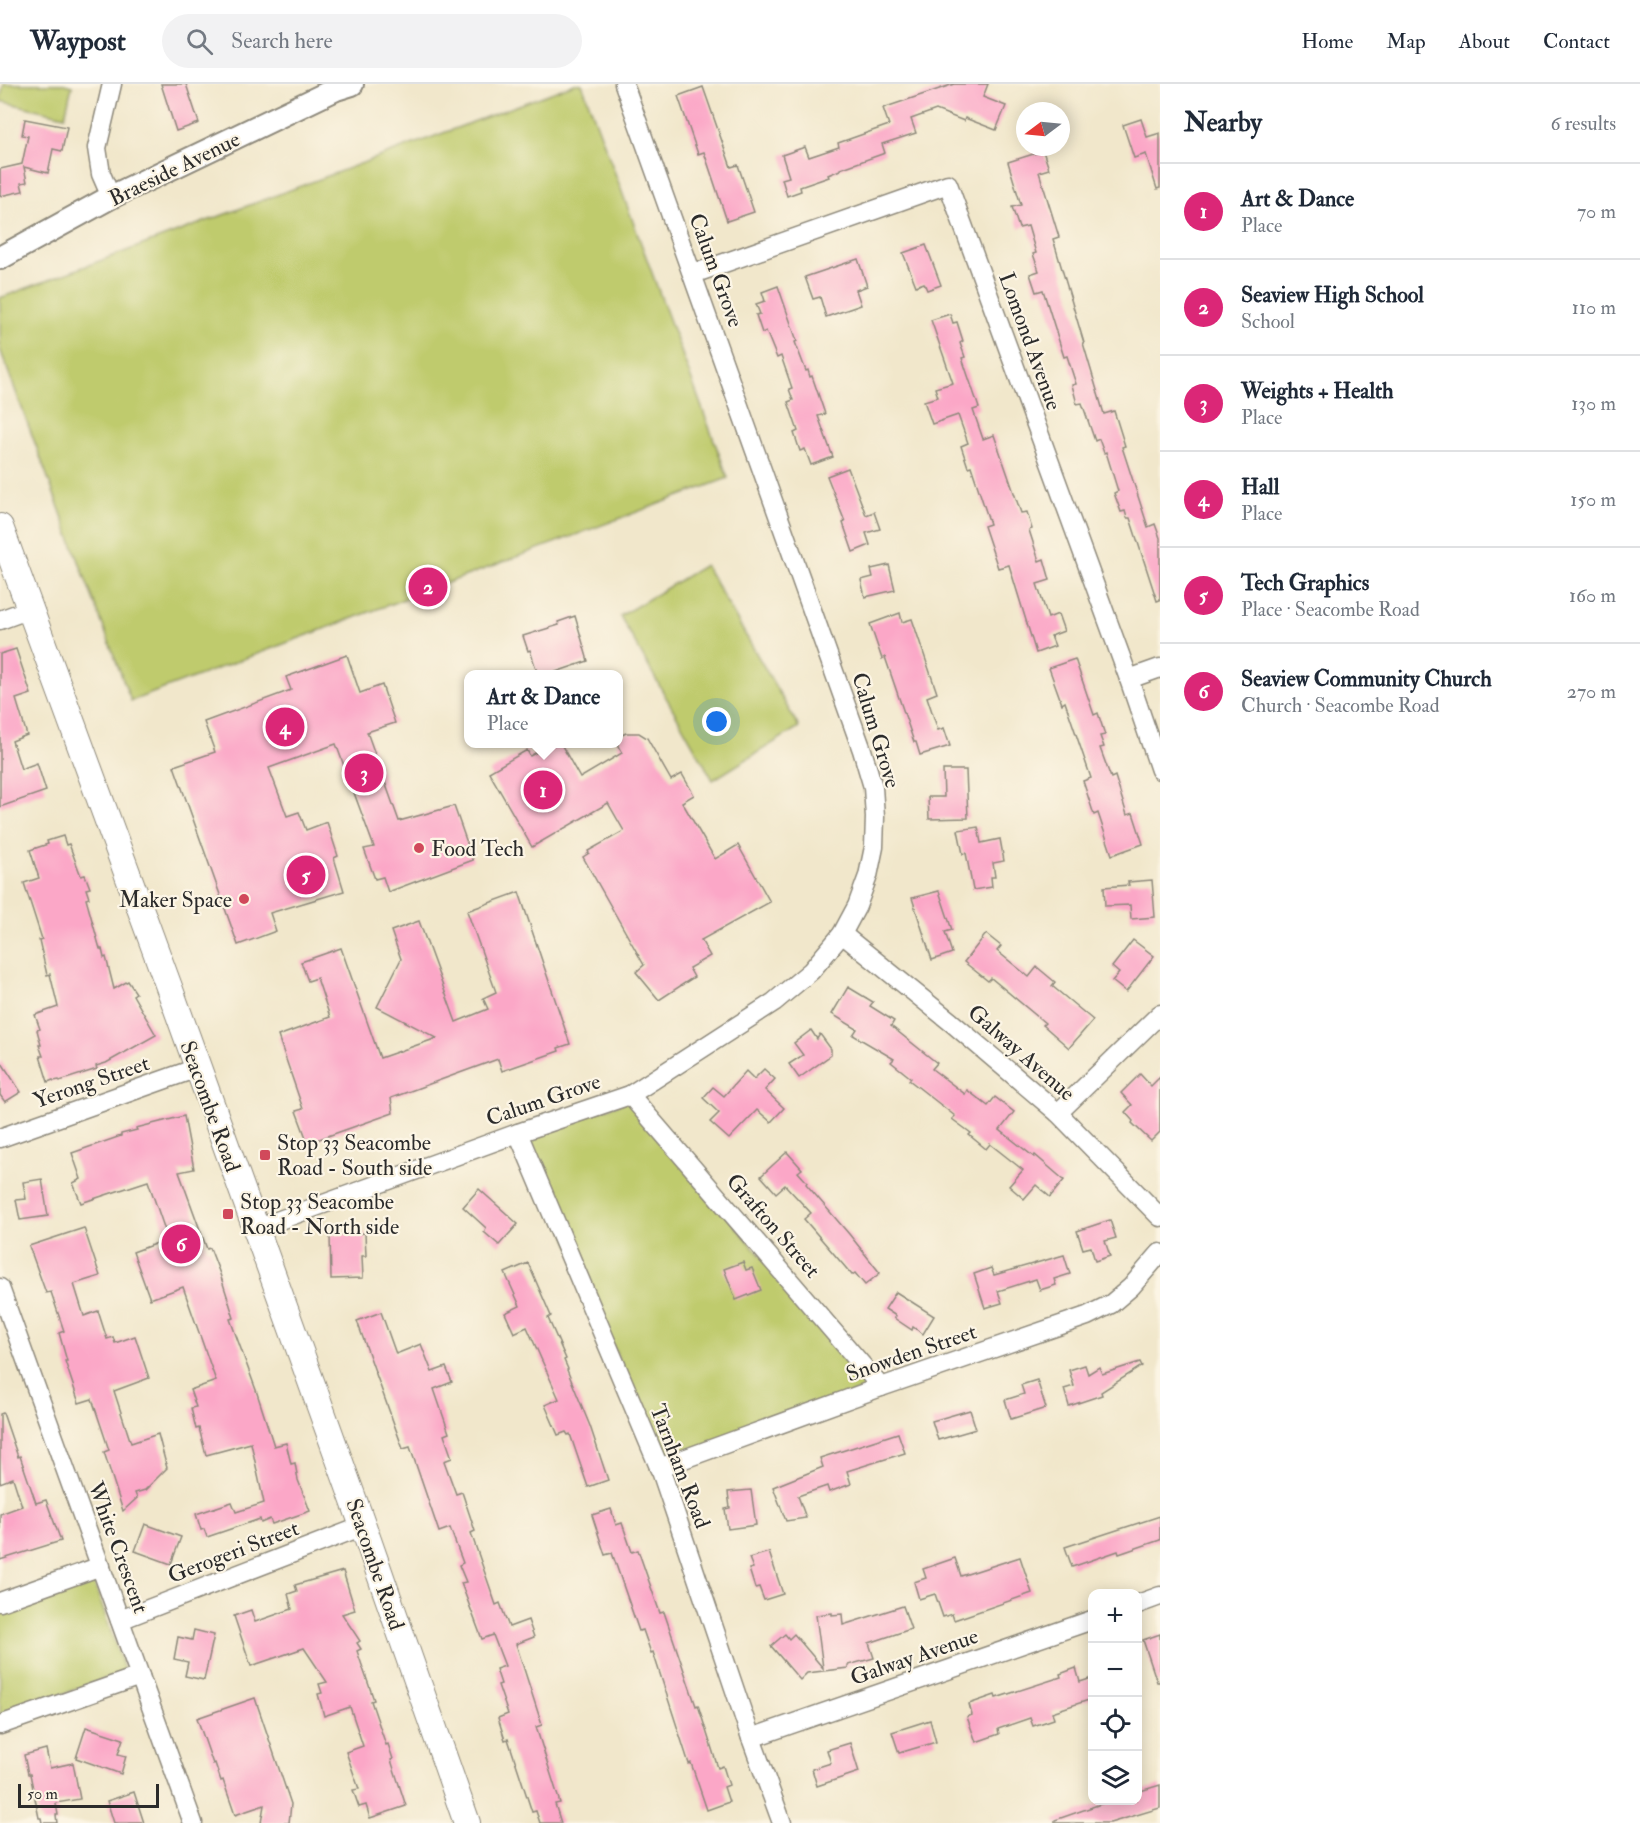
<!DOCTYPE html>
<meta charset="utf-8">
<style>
:root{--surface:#fff;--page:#f2f2f3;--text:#1f2937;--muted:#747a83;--line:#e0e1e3;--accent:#db2777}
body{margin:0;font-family:"IM FELL Double Pica",serif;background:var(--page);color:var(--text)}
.controls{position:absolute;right:18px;bottom:18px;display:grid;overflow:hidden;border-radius:12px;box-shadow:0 3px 15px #0003}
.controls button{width:54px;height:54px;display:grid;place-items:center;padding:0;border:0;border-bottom:2px solid var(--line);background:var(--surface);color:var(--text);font:30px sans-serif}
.compass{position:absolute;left:1016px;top:18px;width:54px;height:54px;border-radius:50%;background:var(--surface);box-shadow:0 3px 15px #0003;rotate:254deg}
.scale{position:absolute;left:18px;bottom:15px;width:141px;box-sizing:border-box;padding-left:6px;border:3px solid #2b2b2b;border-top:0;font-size:16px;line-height:21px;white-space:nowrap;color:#2b2b2b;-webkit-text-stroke:4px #fcf5e5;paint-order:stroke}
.you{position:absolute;left:717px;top:638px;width:21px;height:21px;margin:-15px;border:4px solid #fff;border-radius:50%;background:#1a73e8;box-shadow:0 0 0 9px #1a73e833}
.badge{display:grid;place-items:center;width:39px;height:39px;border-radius:50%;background:var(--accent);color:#fff;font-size:20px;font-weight:700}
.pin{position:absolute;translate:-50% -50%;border:3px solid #fff;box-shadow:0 2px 6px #0006}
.popup{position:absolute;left:464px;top:586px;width:159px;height:78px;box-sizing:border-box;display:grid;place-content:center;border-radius:12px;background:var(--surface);filter:drop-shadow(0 2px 4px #0005);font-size:20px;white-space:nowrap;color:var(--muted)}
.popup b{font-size:22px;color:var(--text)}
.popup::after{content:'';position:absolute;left:50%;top:100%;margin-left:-12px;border:12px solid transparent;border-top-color:var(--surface)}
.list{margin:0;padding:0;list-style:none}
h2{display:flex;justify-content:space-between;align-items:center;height:78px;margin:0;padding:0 24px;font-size:26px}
h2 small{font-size:20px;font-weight:400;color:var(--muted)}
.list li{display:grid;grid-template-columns:39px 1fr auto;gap:18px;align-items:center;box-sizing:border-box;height:96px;padding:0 24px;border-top:2px solid var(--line)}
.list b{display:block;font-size:22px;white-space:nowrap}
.list p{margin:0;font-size:20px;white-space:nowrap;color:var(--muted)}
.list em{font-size:20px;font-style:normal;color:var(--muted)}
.icon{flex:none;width:33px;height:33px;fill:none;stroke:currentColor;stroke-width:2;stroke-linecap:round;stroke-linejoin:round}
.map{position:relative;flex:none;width:1160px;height:1739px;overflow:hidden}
header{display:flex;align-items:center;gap:36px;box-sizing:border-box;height:84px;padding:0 30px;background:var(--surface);border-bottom:2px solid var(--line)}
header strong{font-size:28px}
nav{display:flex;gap:33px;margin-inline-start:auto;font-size:21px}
.search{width:420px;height:54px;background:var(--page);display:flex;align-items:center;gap:15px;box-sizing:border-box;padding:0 21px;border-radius:33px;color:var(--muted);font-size:22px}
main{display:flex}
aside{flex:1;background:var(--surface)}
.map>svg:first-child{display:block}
</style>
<header>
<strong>Waypost</strong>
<div class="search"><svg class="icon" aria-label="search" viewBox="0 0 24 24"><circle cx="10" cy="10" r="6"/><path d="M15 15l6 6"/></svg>Search here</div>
<nav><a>Home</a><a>Map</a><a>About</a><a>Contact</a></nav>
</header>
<main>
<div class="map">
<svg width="1160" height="1739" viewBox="0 0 1160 1739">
<rect width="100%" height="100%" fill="#fcf5e5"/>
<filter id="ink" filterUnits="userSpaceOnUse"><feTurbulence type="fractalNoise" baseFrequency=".0167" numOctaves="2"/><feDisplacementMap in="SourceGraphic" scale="12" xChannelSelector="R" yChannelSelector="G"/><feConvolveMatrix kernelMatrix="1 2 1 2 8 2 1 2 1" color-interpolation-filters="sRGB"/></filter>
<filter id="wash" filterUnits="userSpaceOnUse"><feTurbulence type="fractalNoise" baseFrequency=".008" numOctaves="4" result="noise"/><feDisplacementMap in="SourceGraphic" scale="24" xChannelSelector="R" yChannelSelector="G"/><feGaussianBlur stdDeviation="1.35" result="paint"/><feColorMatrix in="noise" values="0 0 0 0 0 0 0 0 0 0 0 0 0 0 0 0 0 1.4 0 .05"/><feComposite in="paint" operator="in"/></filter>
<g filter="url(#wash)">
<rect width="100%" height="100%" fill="#f1e7cb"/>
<!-- green -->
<g fill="#bfcb6d" stroke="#757b4c" stroke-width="1.5">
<path d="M4,0H64L72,2L65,32L0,17Z"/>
<path d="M575,0H582L728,394L131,617L0,265V214Z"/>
<path d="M705,481L799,643L713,696L620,532Z"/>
<path d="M628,1017L873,1302L662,1378L524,1052Z"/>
<path d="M93,1496L125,1588L0,1632V1529Z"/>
</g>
<g id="blocks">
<!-- building -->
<g fill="#fba7c7">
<path d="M161,0H186L199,39L176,47Z"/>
<path d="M954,0H988L983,13L1006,22L996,46L965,34L964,37L936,26L911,35L916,49L882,60L885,69L840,85V86L828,91L829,93L800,103L801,107L787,112L782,95L789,93L782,71L805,63L809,73L839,63L838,59L889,41L883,24Z"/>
<path d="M703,3L731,83L738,81L754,128L727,137L704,68L698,70L678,12Z"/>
<path d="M25,35L67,43L62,67L53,65L48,89L24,83L27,98L21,99L23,107L0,112V85L22,80L28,52L22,51Z"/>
<path d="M1141,35L1147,53L1160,49V104L1157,105L1146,70L1134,74L1123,41Z"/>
<path d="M1043,67L1049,85L1039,88L1059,153L1053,155L1084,259H1083L1104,330L1114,327L1125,362L1122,363L1148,443L1155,440L1160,454V516L1157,517L1130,434H1127L1125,427L1121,428L1114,409L1118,407L1106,368L1104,369L1099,355L1095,357L1082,319L1077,320L1072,301L1076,300L1067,272L1064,273L1043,206L1036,208L1030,190L1039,187L1033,170L1036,169L1028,142L1019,144L1012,123L1021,121L1008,78Z"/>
<path d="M926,161L941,201L927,206L924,199L916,202L903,169Z"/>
<path d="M858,175L867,202L856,206L861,221L826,233L820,213L813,215L805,193Z"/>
<path d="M778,202L797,257L795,258L806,287L808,286L810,293L812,292L825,330L818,332L833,373L811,381L805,365L800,367L794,349L798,347L788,318L793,316L789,305L792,304L781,272L777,274L766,247L762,249L756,231L760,230L756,220L765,217L762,208Z"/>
<path d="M950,230L953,239L957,238L963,257L960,259L965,273L962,274L979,324L973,326L983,355L994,351L1021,429L1027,428L1032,445L1029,446L1039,477L1044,475L1050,496L1037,500L1048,534L1058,530L1064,547L1051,552L1055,562L1036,569L1009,481L998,484L984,442L990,440L971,382L968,383L961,362L968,359L958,331L932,340L924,317L938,313L935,304L953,299L931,236Z"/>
<path d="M848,384L866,431L874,428L880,445L866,449L870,461L853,468L843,439L845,438L827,392Z"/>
<path d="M889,481L895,506L865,513L861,496L873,493L871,485Z"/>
<path d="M900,529L902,538L912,535L937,609L927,613L938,646L944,644L950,662L920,671L916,658H914L885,573L882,575L870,540Z"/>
<path d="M575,532L588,577L547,591H538L530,566L528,567L523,552L559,541L558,538Z"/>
<path d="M16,565L31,610L16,615L27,651L12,657L21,685L37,679L46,707L0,723V570Z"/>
<path d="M347,571L360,609L382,601L395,639L367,648L399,737L454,722L473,776L388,808L383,793L375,795L364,765L374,763L336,660L269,684L287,732L299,728L306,746L327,738L338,772L334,774L344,807L270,829L276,847L238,861L174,682L215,668L204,638L291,606L286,593Z"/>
<path d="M1075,575L1094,631L1098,629L1105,651L1100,652L1104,663L1100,664L1111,694L1115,692L1127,731L1133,729L1143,760L1112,771L1098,729L1094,731L1083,697L1091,694L1065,618L1062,620L1049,584Z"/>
<path d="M626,649H639L647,654L671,696L682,690L694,711L682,718L715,775L738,761L770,818L701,856L710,872L689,884L694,893L659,916L636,888L644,881L583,773L589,769L588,767L624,747L608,719L532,763L489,688L527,666L530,672L552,660H561L580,694L622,669L618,662V653Z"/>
<path d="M943,686H966L968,734L929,735L928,713H944Z"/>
<path d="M978,743L981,759L1000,755L1004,777L993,779L995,793H991L992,803L973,806L966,769L963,770L958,746Z"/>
<path d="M63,752L66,761L69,760L81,792L85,791L90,804L86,805L89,814L86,815L100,865H102L104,874L106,873L114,905L128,897L136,909L133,911L156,951L106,979L96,982L97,985L60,997L59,996L54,997L53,996L48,998L40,972H43L39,961H41L37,946L40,945L35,931L58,923L50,890L47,891L39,856L42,855L24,799L39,794L30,766L48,760L47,757Z"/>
<path d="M1152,796L1155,833L1131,835L1130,821L1105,822L1104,803L1129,801L1128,798Z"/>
<path d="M939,807L952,846L945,848L952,869L932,876L912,814Z"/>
<path d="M519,808L570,960L558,964L559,967L502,987L498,975L391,1014L393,1029L308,1059L296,1027L303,1025L278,952L330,933L317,894L308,897L301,878L341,864L380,974L437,954L377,923L401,875L391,847L419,837L456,938L488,925L483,914L496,908L467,827Z"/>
<path d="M986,850L1001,862L997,867L1029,893L1037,883L1055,898L1052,902L1093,936L1069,964L1043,941L1045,939L991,894L988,897L964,878Z"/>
<path d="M1133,856L1154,872L1126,908L1112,897L1119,889L1112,883Z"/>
<path d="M848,903L873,918L870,922L894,937L891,942L937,979L932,985L965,1010L967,1006L988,1022L995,1013L1014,1028L1000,1046L1034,1073L1035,1071L1064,1096L1050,1113L1036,1101L1024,1115L1009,1102L1023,1086L990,1060L986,1065L969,1051L971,1049L952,1035L955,1032L909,996L911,994L891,978L894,975L853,951L857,945L832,930Z"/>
<path d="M811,946L817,955L820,950L831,965V971L799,994L789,980L803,971L794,959Z"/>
<path d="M0,976L21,1008L5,1018L0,1011Z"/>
<path d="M764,985L775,995L765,1006L784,1024L771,1038L757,1026L729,1055L710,1038L719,1029L703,1014L713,1003L724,1012L746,987L754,995Z"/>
<path d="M1140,990L1151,1002L1160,993V1048L1151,1057L1132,1039L1133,1037L1125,1028L1132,1021L1121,1009Z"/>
<path d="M184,1032L194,1085L179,1088L207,1165L210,1164L220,1190L234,1234L230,1235L256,1306L274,1362L286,1359L291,1380L295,1379L298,1396L310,1427L272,1440L270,1435L261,1439L260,1435L207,1453L204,1445L201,1446L196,1430L232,1418L236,1428L264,1419L251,1359L206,1371L199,1344L196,1345L191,1324L196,1323L190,1306L216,1297L183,1203L150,1215L133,1168L168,1155L148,1097L81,1119L73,1099L81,1095L72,1069L121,1052V1050L137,1046L136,1044Z"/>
<path d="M787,1068L802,1085L798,1088L807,1098L806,1100L849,1150L880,1189L865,1201L855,1189L852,1191L804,1135L811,1129L785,1101L776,1109L761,1092Z"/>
<path d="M42,1095L48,1132L20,1136L16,1116L26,1115L23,1098Z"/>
<path d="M479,1105L518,1140L499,1161L484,1148L486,1144L463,1123Z"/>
<path d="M1110,1136L1116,1154L1105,1157L1110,1172L1095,1177L1091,1163L1083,1165L1077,1147Z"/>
<path d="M84,1144L100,1192L74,1200L84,1232L98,1227L107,1255L113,1253L115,1259L135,1252L149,1294L114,1307L131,1359L158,1350L167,1384L145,1406L135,1409L137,1414L123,1427L104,1368L109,1366L92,1315L79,1319L65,1277H67L59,1249L64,1247L51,1208L46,1209L29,1162Z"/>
<path d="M365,1149L366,1172H362L363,1194L331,1195L330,1151Z"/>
<path d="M1064,1171L1070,1190L1054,1195L1056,1201L1040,1206L1036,1195L998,1207L1002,1219L985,1224L974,1190L991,1184L994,1191Z"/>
<path d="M743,1178L746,1186L752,1184L761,1206L736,1216L724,1185Z"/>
<path d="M528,1179L551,1232L548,1234L566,1275L564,1276L568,1285L567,1286L590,1342L608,1396L588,1403L570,1350L568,1351L566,1348L558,1351L545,1321L559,1315L527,1243L514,1249L505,1229L520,1222L505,1189Z"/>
<path d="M896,1208L934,1232L923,1250L913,1243L912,1246L894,1234L896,1232L885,1225Z"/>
<path d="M381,1228L396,1270L421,1260L432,1288L446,1283L452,1298L434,1305L449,1349L444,1351L452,1374L444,1377L456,1410L462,1408L475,1447L471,1449L496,1521L500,1519L509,1543L528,1536L534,1553L516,1560L542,1641L536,1643L560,1719L555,1720L561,1739H540L536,1727L532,1728L508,1655L505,1656L498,1634L508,1630L498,1601L501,1600L496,1585L505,1582L493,1551L482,1555L461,1499L466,1498L459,1481L463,1479L450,1444L439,1448L410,1363L403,1365L372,1279L357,1237Z"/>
<path d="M1140,1278L1142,1282L1101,1308L1102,1311L1069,1322L1064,1305L1074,1302L1069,1286L1085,1281L1088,1290L1099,1283L1102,1290Z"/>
<path d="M1037,1296L1046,1324L1011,1335L1005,1316L1024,1310L1021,1301Z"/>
<path d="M970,1326L976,1345L938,1356L932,1337Z"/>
<path d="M3,1329L18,1373L20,1372L36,1419L46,1416L61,1457L0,1476V1430L22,1422L13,1394L0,1399V1330Z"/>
<path d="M898,1349L905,1369L847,1387L851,1400L829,1408L827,1402L798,1412L806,1434L786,1437L773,1403L823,1383L820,1374Z"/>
<path d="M751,1406L756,1441L728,1445L725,1425L730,1424L728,1408Z"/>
<path d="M611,1425L616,1441L622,1439L632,1468L638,1466L660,1529L664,1528L696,1622L698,1621L718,1684L723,1682L729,1701L724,1703L729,1718L707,1726L691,1679L689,1680L653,1568L651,1569L643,1546L639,1547L612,1469L605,1471L592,1431Z"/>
<path d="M1160,1432V1456L1119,1470L1118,1467L1072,1483L1065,1463Z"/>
<path d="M145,1440L181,1453L171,1480L135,1467Z"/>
<path d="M769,1468L783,1510L764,1516L759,1503L755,1504L749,1485L753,1484L749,1474Z"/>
<path d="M1020,1473L1032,1509L954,1536L952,1530L943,1533L935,1510L919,1515L914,1498L926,1494L923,1485L955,1474L961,1492Z"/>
<path d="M343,1487L355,1526L342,1530L360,1557L357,1559L361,1565L357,1567L374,1616L371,1617L386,1661L388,1660L393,1675L391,1676L406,1722L370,1734L366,1721L359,1723L353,1706L359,1705L346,1668L363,1662L350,1623L324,1632L318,1610L322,1609L319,1600L327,1598L304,1564L251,1582L234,1532L251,1526L255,1538L292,1525L288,1510L297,1507L295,1501Z"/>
<path d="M903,1522L911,1545L869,1559L874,1574L848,1581V1584L807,1589L800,1596L771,1562L785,1550L789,1555L794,1550L823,1584L816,1531L832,1529V1531L842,1530L843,1541Z"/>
<path d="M194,1546L214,1551L204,1596L185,1592L188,1578L174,1575L178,1553L192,1556Z"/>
<path d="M1160,1550V1598H1157L1143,1556Z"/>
<path d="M1076,1584L1080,1598L1092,1594V1615L1052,1628L1054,1635L1033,1642L1030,1634L998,1645L999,1650L976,1658L967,1633L972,1631L969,1620L995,1611L996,1614L1061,1593L1060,1590Z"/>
<path d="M255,1614L291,1720L289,1739H261L264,1721L235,1731L223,1696L221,1697L215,1679L213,1680L197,1634Z"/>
<path d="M930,1636L936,1658L899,1669L892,1648Z"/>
<path d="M86,1643L123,1655L118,1670L126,1672L121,1690L76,1674Z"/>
<path d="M850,1659L859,1688L817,1702L812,1685L831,1679L827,1666Z"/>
<path d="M46,1665L50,1684L73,1679L80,1715L56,1719L58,1731H56L57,1739H42L41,1734H39L30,1690H28L24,1671Z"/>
<path d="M1160,1701V1724L1110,1739H1055V1736L1112,1716H1137V1708Z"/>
<path d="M134,1708L144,1739H114L107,1717Z"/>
</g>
</g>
</g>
<g filter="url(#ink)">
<use href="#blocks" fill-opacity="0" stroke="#8e897b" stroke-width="1.5"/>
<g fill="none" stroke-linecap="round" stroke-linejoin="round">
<defs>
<g id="minor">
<path d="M111,113L101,90L97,64L112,0"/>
<path d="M693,190L948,100L1129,595L1160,686"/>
<path d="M0,536L30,525"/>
<path d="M1129,595L1160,584"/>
<path d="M842,850L951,938L1058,1029L1160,1133"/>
<path d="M630,1011L881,1303"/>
<path d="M1058,1029L1160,930"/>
<path d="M518,1049L662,1390L751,1654L782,1739"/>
<path d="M0,1054L197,984"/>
<path d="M255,1145L518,1049L630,1011L774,918L811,887L842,850L857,822L868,792L874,763L875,733L873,703L862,666L624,0"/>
<path d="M0,1204L193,1739"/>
<path d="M659,1384L881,1303L1087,1232L1111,1220L1131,1203L1160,1169"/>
<path d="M0,1518L101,1482"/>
<path d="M1138,1520L1160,1512"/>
<path d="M120,1536L363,1442"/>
<path d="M0,1641L140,1592"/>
<path d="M751,1654L1092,1536"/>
</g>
<path id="tertiary" d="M0,174L111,113L336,5L352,0"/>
<path id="secondary" d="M0,443L169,903L363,1442L467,1739"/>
</defs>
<!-- minor casing -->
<use href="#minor" stroke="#8e897b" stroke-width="21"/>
<!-- tertiary casing -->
<use href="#tertiary" stroke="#8e897b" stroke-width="26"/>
<!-- secondary casing -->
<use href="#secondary" stroke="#8e897b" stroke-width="28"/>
<!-- minor -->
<use href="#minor" stroke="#fff" stroke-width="18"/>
<!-- tertiary -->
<use href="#tertiary" stroke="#fff" stroke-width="22"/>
<!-- secondary -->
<use href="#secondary" stroke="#fff" stroke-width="26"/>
</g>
</g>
<!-- markers -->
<g fill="#d1495b" stroke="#fcf5e5" stroke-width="2">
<circle cx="419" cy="764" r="6"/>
<circle cx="244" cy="815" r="6"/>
<rect x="259" y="1065" width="12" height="12" rx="3"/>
<rect x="222" y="1124" width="12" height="12" rx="3"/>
</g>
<g text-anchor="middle" stroke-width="4.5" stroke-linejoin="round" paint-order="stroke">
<!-- street labels -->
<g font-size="22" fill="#2b2b2b" stroke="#fcf5e5">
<text transform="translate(174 84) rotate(-26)" y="8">Braeside Avenue</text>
<text transform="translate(717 186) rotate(70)" y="8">Calum Grove</text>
<text transform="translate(1031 257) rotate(70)" y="8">Lomond Avenue</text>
<text transform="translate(877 646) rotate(73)" y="8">Calum Grove</text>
<text transform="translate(1022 968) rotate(41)" y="8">Galway Avenue</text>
<text transform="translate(91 997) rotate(-19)" y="8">Yerong Street</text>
<text transform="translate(543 1015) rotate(-19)" y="8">Calum Grove</text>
<text transform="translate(211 1022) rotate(70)" y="8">Seacombe Road</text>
<text transform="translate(774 1141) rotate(49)" y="8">Grafton Street</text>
<text transform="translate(911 1268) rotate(-19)" y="8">Snowden Street</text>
<text transform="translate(681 1382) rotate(69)" y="8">Tarnham Road</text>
<text transform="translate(119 1463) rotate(70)" y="8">White Crescent</text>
<text transform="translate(233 1467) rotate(-21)" y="8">Gerogeri Street</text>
<text transform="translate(376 1480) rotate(71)" y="8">Seacombe Road</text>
<text transform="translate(914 1572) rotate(-19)" y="8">Galway Avenue</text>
</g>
<!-- poi labels -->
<g font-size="22" fill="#2b2b2b" stroke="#fcf5e5" text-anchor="start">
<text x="431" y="772">Food Tech</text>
<text x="232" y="823" text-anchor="end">Maker Space</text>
<text x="277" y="1066">Stop 33 Seacombe<tspan x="277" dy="25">Road - South side</tspan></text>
<text x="240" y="1125">Stop 33 Seacombe<tspan x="240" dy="25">Road - North side</tspan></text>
</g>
</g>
</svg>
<div class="controls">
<button>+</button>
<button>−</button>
<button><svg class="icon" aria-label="locate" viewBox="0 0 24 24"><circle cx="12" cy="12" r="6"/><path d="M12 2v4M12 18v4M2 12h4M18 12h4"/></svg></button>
<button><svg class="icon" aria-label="layers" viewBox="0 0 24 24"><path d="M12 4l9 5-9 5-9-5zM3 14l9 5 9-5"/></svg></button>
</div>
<svg class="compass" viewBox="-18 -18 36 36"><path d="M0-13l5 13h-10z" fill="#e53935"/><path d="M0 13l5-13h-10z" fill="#747a83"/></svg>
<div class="scale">50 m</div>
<div class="you"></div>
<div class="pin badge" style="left:543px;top:706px">1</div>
<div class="popup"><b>Art &amp; Dance</b>Place</div>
<div class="pin badge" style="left:428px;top:503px">2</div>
<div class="pin badge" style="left:364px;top:689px">3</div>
<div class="pin badge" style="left:285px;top:643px">4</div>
<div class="pin badge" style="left:306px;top:791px">5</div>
<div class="pin badge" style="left:181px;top:1160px">6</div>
</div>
<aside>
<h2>Nearby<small>6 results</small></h2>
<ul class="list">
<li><span class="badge">1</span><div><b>Art &amp; Dance</b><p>Place</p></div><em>70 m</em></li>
<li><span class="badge">2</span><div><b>Seaview High School</b><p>School</p></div><em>110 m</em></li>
<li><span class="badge">3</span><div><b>Weights + Health</b><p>Place</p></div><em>130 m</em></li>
<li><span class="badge">4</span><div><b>Hall</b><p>Place</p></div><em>150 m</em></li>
<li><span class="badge">5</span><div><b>Tech Graphics</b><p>Place · Seacombe Road</p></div><em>160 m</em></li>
<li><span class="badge">6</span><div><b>Seaview Community Church</b><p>Church · Seacombe Road</p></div><em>270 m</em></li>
</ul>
</aside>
</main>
